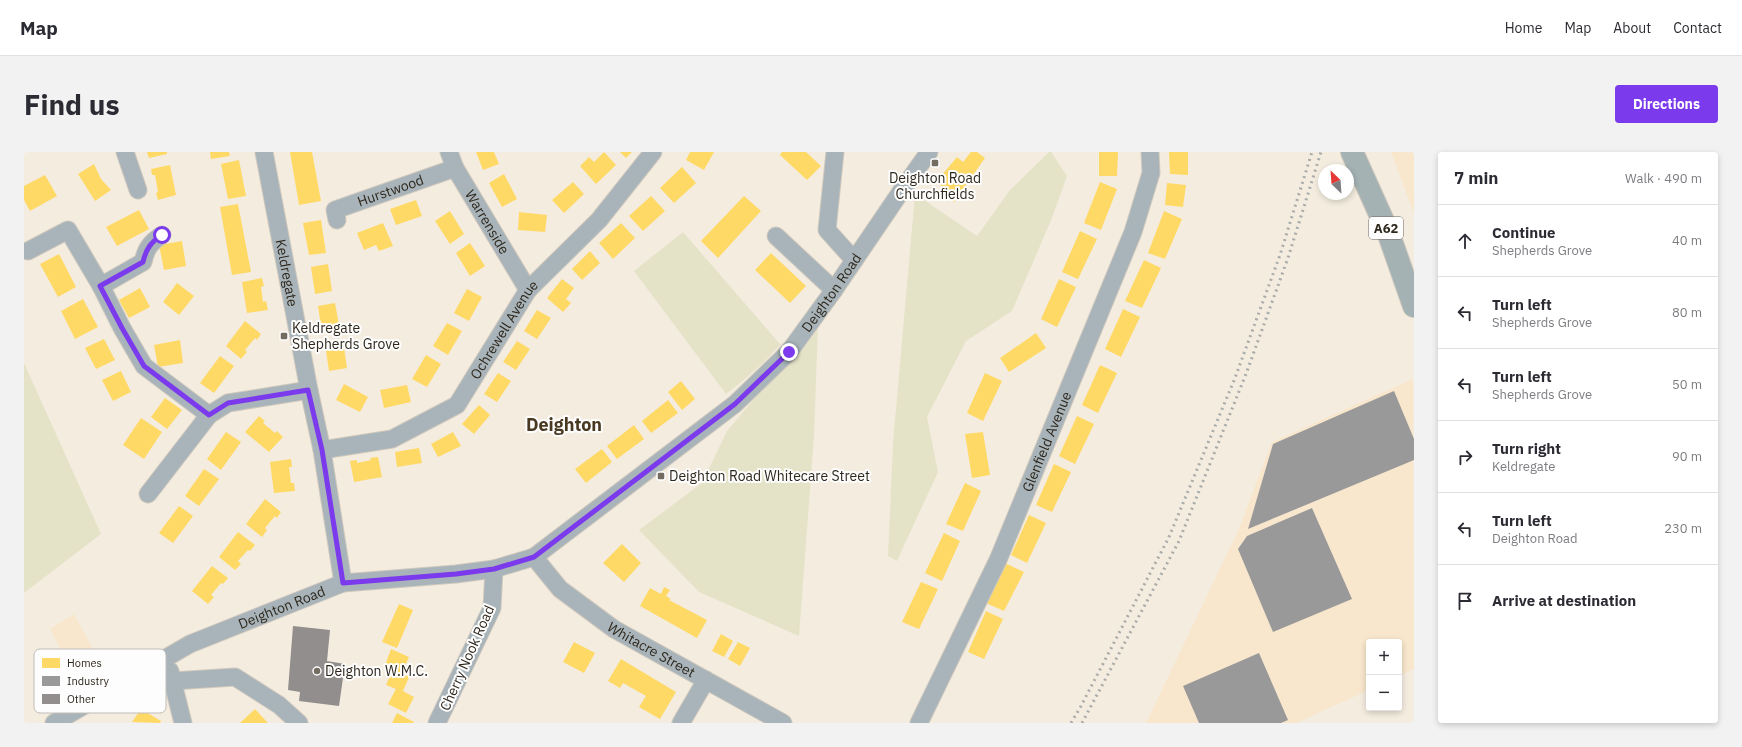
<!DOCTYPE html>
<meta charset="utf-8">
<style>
:root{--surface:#fff;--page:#f2f2f3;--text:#2b2b33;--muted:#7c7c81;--line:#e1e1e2;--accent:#7c3aed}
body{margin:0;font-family:"IBM Plex Sans",sans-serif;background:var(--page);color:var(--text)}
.controls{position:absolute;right:12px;bottom:12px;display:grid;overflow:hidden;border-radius:4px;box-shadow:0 2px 6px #0003}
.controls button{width:36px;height:36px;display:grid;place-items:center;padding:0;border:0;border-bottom:1px solid var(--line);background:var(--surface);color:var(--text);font:20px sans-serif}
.compass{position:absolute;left:1294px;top:12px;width:36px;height:36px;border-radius:50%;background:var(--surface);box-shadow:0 2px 6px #0003;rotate:335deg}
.stop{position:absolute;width:12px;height:12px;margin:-9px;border:3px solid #7c3aed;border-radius:50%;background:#fff}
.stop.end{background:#7c3aed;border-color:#fff;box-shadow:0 1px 4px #0008}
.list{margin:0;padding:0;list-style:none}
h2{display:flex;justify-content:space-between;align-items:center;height:52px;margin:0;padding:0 16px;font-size:17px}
h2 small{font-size:13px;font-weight:400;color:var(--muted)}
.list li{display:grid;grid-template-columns:26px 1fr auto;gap:12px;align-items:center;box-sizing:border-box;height:72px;padding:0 16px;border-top:1px solid var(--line)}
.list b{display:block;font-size:15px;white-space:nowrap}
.list p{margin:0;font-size:13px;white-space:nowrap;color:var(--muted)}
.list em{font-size:13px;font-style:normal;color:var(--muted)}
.icon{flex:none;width:22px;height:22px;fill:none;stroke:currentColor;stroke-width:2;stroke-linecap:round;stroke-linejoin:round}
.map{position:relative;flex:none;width:1390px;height:571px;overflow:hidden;border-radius:4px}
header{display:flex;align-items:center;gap:24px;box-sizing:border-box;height:56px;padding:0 20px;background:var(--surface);border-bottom:1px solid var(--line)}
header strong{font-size:19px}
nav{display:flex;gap:22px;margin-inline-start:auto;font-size:14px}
.intro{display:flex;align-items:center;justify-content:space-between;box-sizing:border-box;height:96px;padding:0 24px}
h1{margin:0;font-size:28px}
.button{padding:10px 18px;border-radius:4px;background:var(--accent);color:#fff;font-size:14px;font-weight:700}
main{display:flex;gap:24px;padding:0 24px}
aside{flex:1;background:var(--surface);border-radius:4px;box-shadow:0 2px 6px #0003}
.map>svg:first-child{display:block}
</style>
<header>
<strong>Map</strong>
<nav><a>Home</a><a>Map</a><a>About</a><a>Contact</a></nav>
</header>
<div class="intro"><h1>Find us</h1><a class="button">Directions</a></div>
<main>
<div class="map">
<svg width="1390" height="571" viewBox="0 0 1390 571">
<rect width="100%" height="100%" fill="#f4ecdf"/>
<!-- built -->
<g fill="#f8e7cd">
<path d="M1367,0H1390V61L1388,56Z"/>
<path d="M1389,227L1390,517L1375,524V490H1345V538L1272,571H1122L1214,379L1248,290Z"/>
<path d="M50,462L82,521L56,535L26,477Z"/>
</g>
<!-- green -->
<g fill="#e4e3c8">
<path d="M1025,0H1027L1043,24L1028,66L988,159L942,189L903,265L914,320L873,409L864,404L869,291L891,42L953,84L986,38Z"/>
<path d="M659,80L756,192C740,212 721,227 702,242L610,119Z"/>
<path d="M794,171L790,285L775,484L675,440L615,378L678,331L703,279Z"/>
<path d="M0,211L77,382L0,441Z"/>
</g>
<!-- homes -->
<g fill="#ffd966">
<path d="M123,0H143V2L125,6Z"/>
<path d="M186,0H205L206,4L187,7Z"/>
<path d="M266,0H288L297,49L275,53Z"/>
<path d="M452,0H470L475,12L459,18Z"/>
<path d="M580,0L592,13L572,32L556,14L565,5L570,10Z"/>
<path d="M596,0H608L602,6Z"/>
<path d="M666,0H690L680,18L662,8Z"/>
<path d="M758,0H782L797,14L783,28L756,3Z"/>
<path d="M947,0H953L961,6L930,50L916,39L919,35L912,30L933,5L939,10Z"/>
<path d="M1075,0H1094L1093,24H1075Z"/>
<path d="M1145,0H1164V23L1146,22Z"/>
<path d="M215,8L222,44L204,47L197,12Z"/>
<path d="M70,12L77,27L87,38L71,49L54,22Z"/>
<path d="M146,13L152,43L134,48L132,41L134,40L131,23H128L127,17Z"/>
<path d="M658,15L672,31L650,51L636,36Z"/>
<path d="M480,22L493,47L478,55L465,31Z"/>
<path d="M21,23L33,44L6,59L0,48V34Z"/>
<path d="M549,30L560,42L540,61L528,48Z"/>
<path d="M1076,30L1093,37L1077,78L1060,71Z"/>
<path d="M1143,31L1162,33L1159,55L1141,53Z"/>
<path d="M627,44L641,59L619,79L605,64Z"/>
<path d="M720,44L737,59L694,106L677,89Z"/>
<path d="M392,48L398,64L372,73L366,57Z"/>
<path d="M214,52L227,120L208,123L196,55Z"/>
<path d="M115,58L125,77L93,94L82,75Z"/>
<path d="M426,59L440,82L426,92L411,69Z"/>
<path d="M1140,59L1158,67L1141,107L1124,101Z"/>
<path d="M495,60L523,63L521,80L494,78Z"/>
<path d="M297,68L302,101L285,103L279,71Z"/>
<path d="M359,71L369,94L355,99L352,93L340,98L333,81Z"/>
<path d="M597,71L611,86L589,107L575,91Z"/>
<path d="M1056,79L1073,87L1054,127L1038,120Z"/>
<path d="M158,89L162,114L140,118L135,93Z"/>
<path d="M446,91L461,114L446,124L432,101Z"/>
<path d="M566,99L576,111L558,128L548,117Z"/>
<path d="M747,101L782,134L766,151L731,118Z"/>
<path d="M35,102L52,135L34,145L16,112Z"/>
<path d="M1120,108L1137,116L1118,156L1101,149Z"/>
<path d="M304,112L308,139L291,142L287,115Z"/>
<path d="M238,126L240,134L237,135L239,150L242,149L244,158L223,161L218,130Z"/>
<path d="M538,127L550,136L542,147L547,151L539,160L523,146Z"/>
<path d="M1035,127L1052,135L1033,175L1017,167Z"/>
<path d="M153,131L170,144L155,163L139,150Z"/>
<path d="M116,136L126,155L105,166L95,148Z"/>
<path d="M443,137L458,145L445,169L430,161Z"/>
<path d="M59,147L74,175L51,187L37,159Z"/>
<path d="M311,151L316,178L298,181L294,154Z"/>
<path d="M1099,157L1116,165L1097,205L1081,197Z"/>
<path d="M513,158L527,166L513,187L500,179Z"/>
<path d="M221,169L237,182L233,188L231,186L221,198L223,200L217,207L202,194Z"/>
<path d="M423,171L438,179L424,203L409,194Z"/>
<path d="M1012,181L1022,196L985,220L976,206Z"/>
<path d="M80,187L91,208L72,217L61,196Z"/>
<path d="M156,188L159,211L134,215L130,193Z"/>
<path d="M319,189L323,216L305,219L301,192Z"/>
<path d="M493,189L506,197L492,218L479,210Z"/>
<path d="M402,203L417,212L403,235L388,227Z"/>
<path d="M196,204L210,214L190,241L176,231Z"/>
<path d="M1076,213L1093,221L1074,261L1058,253Z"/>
<path d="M97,219L107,240L89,249L78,228Z"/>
<path d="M474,221L487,229L473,250L460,242Z"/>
<path d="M961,221L978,229L959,269L943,261Z"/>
<path d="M657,229L671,247L658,258L644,240Z"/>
<path d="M320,232L344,245L336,260L312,248Z"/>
<path d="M383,233L387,250L360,256L356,238Z"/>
<path d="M141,246L158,258L143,277L127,265Z"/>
<path d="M644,248L654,261L627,281L618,269Z"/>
<path d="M455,253L466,263L450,282L438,272Z"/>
<path d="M235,264L241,269L239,271L251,281L253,279L259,285L245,300L221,280Z"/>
<path d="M1053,264L1070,272L1051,312L1035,304Z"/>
<path d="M117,266L138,280L120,307L99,293Z"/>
<path d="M610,273L620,287L593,307L583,294Z"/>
<path d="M202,280L217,290L197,318L183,307Z"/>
<path d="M429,280L437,294L414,305L407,292Z"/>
<path d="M959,280L966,323L948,326L941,282Z"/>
<path d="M395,296L398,311L373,315L371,300Z"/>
<path d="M578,297L588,310L562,331L551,317Z"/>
<path d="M354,305L358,325L330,330L326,309L333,308V311L347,308L346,306Z"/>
<path d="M267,307L268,315H265L267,331H270L271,339L250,341L246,310Z"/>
<path d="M1030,312L1047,320L1028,360L1012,353Z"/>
<path d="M180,317L195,327L175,354L161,344Z"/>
<path d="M941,331L957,339L939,379L922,372Z"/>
<path d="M241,347L257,360L253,366L251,364L241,376L243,378L238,385L222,372Z"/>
<path d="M155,354L169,364L149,391L135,381Z"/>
<path d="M1005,363L1022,371L1003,411L987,403Z"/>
<path d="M214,380L231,393L226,399L224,398L214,409L217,412L211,418L195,405Z"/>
<path d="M920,381L936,389L918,429L901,421Z"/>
<path d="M598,392L617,411L600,430L579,411Z"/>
<path d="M981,411L1000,420L980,459L962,451Z"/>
<path d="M188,414L204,426L199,432L197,431L187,443L190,445L184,452L168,439Z"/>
<path d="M897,430L914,437L895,477L878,470Z"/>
<path d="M640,435L646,438L642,444L647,447L645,448L683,468L673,486L616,454L626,436L637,442Z"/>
<path d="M375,452L389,458L373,496L358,490Z"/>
<path d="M962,459L979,467L960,507L944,500Z"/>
<path d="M697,482L709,489L700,505L688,499Z"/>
<path d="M550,490L571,501L560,521L539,510Z"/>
<path d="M714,490L726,496L716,514L704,507Z"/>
<path d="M367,497L385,505L378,520L386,523L379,539L390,545L382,561L364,552L372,537L362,533L369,516L361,513Z"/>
<path d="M597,507L652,540L636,567L615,555L622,544L599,531L596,536L584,529Z"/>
<path d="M117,557L137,569L136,571L108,570Z"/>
<path d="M231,557L244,571H216Z"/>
<path d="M373,561L390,570L389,571H368Z"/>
</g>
<!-- industry -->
<g fill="#999">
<path d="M1370,239L1390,287V308L1224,377L1249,292Z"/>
<path d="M1288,356L1328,447L1249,480L1214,397L1223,384Z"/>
<path d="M1235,501L1264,568L1257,571H1175L1159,534Z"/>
</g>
<!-- building -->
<path fill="#918e8d" d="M269,474L306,478L303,509L321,512L315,554L275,549L276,540L264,538Z"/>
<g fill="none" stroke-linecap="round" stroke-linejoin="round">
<defs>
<g id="street">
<path d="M101,0L114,38"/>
<path id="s1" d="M240,0L285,238L298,298L319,431"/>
<path id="s2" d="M425,0L431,16L504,138"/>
<path d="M811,0L803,78L830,108"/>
<path id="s3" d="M313,68L311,58L431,16"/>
<path d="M752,84L810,138"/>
<path d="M4,99L44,78L77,134L98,176L120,214L185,263L204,251L285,238"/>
<path d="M77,134L119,110C122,96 127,90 138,83"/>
<path id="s4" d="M298,298L368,287L433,253L504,138L575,68L629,0"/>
<path d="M124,342L185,263"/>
<path id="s5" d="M510,405L536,437L590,477L759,571"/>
<path d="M146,519L159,571"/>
<path d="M149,529L211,525L255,553L275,571"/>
<path id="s6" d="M30,571L166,492L319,431L432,422L470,417L510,405L711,252L765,200L810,138L878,38L905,0"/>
<path d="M413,571L468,456L470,417"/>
<path d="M657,571L682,528"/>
<path id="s7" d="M895,571L974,408L1109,80L1127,21L1126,0"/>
</g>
<path id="primary" d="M1328,0L1364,80L1390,154"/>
</defs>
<!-- street casing -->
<use href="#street" stroke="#cfc8be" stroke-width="19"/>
<!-- primary casing -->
<use href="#primary" stroke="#cfc8be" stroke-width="24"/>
<!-- street -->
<use href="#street" stroke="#a8b4b9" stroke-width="17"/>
<!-- primary -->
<use href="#primary" stroke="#a5b2b4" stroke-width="22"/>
<!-- rail -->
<g stroke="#a9acaa" stroke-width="3" stroke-dasharray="2 4" stroke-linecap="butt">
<path d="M1047,571L1057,554L1145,385L1211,226L1256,103L1288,0"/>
<path d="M1058,571L1155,389L1222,222L1264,106L1297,0"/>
</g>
</g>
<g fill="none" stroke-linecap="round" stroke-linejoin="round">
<!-- route -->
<path stroke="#7c3aed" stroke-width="5" d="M138,83C127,90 122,97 119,110L76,134L98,176L120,214L185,263L204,251L284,238L298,298L319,431L432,422L470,417L510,405L711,252L765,200"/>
</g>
<!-- markers -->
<g fill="#736c60" stroke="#fdfdfd" stroke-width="1.5">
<rect x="907" y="7" width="8" height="8" rx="2"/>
<rect x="256" y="180" width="8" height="8" rx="2"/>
<rect x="633" y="320" width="8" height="8" rx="2"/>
<circle cx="293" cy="519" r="4"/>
</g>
<g text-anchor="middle" stroke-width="4" stroke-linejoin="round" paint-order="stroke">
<!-- shield labels -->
<rect fill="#fdfdfd" stroke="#6c6760" stroke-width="1" x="1345" y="65" width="34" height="22" rx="3"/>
<g font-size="13" font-weight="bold" fill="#2e271c">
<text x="1362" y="81">A62</text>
</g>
<!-- poi labels -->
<g font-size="14" fill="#2e271c" stroke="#fdfdfd" text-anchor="start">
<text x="911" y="31" text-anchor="middle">Deighton Road<tspan x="911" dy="16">Churchfields</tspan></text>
<text x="268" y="181">Keldregate<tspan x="268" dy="16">Shepherds Grove</tspan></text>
<text x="645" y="329">Deighton Road Whitecare Street</text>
<text x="301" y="524">Deighton W.M.C.</text>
</g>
<!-- street labels -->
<g font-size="14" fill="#2e271c" stroke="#fdfdfd">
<text dy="5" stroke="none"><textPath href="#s3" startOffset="69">Hurstwood</textPath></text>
<text dy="5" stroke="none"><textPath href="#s2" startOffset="80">Warrenside</textPath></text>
<text dy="5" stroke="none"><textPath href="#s1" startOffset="123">Keldregate</textPath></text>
<text dy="5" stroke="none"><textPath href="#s6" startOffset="916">Deighton Road</textPath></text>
<text dy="5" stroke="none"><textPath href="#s4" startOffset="233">Ochrewell Avenue</textPath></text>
<text dy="5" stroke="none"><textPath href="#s7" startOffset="309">Glenfield Avenue</textPath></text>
<text dy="5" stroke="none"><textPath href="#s6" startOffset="256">Deighton Road</textPath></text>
<text dy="5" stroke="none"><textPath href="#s5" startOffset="151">Whitacre Street</textPath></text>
<text transform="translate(443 506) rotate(-66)" y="5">Cherry Nook Road</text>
</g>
<!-- district labels -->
<g font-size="18" font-weight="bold" fill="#493921" stroke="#fdfdfd">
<text x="540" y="279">Deighton</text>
</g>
</g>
<!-- legend -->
<rect x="10" y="497" width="132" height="64" rx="6" fill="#fdfdfd" stroke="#bfbdba" stroke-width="1"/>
<rect x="18" y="506" width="18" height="10" fill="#ffd966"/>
<rect x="18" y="524" width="18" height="10" fill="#999"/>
<rect x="18" y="542" width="18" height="10" fill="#918e8d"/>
<g font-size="11" fill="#2e271c">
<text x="43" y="515">Homes</text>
<text x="43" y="533">Industry</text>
<text x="43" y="551">Other</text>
</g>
</svg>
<div class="controls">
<button>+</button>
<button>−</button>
</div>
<svg class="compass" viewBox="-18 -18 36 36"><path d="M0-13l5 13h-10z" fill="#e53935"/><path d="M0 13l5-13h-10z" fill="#7c7c81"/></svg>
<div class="stop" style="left:138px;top:83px"></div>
<div class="stop end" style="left:765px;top:200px"></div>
</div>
<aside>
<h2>7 min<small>Walk · 490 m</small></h2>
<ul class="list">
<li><svg class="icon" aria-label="ahead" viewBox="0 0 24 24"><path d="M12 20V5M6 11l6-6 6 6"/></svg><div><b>Continue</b><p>Shepherds Grove</p></div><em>40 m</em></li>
<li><svg class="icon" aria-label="left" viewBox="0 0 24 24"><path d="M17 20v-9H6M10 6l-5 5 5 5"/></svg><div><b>Turn left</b><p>Shepherds Grove</p></div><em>80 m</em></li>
<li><svg class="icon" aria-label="left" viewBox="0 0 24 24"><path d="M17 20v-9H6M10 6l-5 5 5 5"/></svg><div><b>Turn left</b><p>Shepherds Grove</p></div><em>50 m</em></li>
<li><svg class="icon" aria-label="right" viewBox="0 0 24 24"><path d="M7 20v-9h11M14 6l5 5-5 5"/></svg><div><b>Turn right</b><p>Keldregate</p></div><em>90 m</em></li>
<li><svg class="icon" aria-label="left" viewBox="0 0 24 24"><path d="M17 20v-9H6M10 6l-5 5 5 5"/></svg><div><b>Turn left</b><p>Deighton Road</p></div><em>230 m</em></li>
<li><svg class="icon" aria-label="arrive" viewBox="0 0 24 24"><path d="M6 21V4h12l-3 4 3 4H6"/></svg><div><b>Arrive at destination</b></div></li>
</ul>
</aside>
</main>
